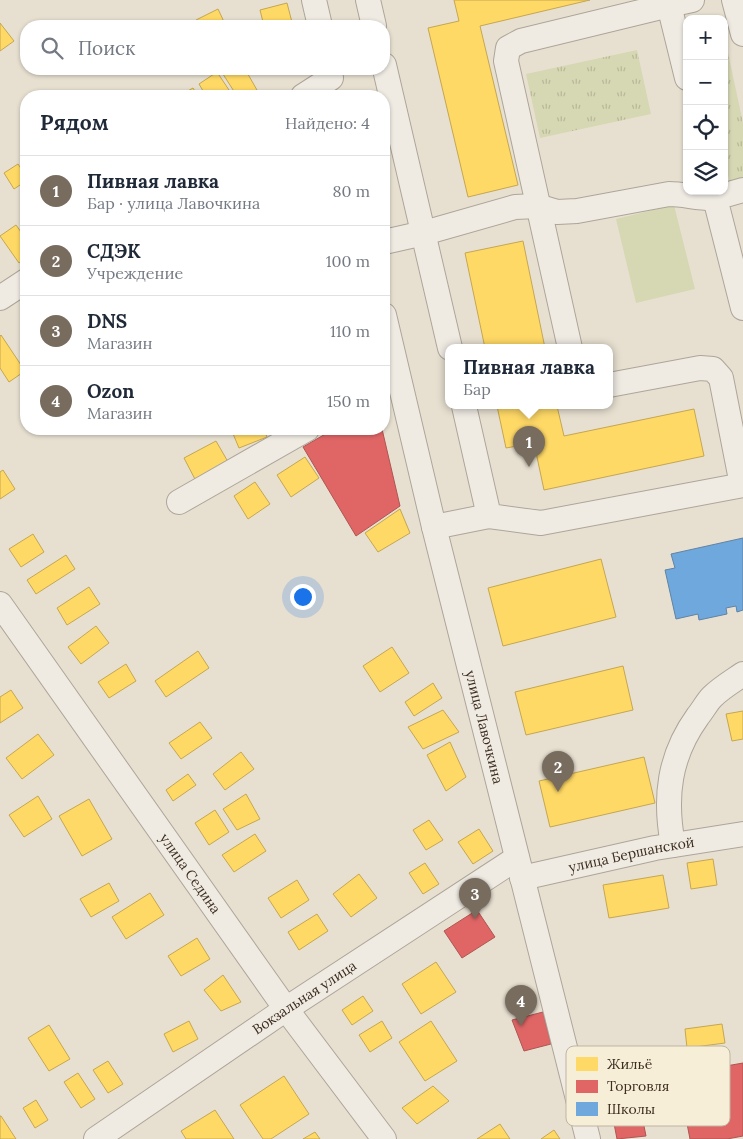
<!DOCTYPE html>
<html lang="ru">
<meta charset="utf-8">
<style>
:root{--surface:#fff;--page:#f2f2f3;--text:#1f2937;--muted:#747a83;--line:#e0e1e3;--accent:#786c5e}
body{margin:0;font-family:Lora,serif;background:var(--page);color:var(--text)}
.controls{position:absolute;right:15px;top:15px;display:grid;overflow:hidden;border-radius:10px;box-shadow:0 1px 4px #0004}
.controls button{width:45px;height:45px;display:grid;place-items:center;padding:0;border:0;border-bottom:1px solid var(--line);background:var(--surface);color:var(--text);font:25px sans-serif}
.you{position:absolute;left:302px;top:596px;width:18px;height:18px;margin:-12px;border:4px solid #fff;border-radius:50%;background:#1a73e8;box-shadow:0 0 0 8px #1a73e833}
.badge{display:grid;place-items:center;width:32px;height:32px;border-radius:50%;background:var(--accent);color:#fff;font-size:16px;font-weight:700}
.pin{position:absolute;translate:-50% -41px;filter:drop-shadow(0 1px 2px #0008)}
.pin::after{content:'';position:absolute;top:26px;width:18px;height:15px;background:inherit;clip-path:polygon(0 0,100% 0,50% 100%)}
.popup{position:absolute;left:445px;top:344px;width:168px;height:65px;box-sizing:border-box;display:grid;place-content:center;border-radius:10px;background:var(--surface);filter:drop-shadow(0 1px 4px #0005);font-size:16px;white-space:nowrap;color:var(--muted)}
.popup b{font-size:19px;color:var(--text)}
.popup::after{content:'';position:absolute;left:50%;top:100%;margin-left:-10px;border:10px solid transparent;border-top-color:var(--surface)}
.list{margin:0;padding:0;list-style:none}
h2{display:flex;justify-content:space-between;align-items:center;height:65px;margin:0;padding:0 20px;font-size:21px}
h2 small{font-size:16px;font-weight:400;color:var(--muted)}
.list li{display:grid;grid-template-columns:32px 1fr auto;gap:15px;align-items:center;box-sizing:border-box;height:70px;padding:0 20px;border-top:1px solid var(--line)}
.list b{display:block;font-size:19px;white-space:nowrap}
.list p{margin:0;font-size:16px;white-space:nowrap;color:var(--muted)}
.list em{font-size:16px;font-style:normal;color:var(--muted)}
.icon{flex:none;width:28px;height:28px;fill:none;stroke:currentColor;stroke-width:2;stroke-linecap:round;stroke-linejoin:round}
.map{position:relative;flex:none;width:743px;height:1139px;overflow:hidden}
.search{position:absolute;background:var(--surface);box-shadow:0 1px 4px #0004;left:20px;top:20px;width:370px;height:55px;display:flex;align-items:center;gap:12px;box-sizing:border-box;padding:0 18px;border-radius:20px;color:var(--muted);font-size:19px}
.panel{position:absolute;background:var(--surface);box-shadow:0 1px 4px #0004;left:20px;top:90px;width:370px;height:345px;border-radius:20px}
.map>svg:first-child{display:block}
</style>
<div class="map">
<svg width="743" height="1139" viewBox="0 0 743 1139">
<defs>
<pattern id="grass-tufts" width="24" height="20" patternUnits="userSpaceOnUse" patternTransform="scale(1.25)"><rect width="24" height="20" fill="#d6d7b3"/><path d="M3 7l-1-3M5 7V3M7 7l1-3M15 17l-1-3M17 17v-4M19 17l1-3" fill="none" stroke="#b9b99a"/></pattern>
</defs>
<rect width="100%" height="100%" fill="#e7e0d1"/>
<!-- grass -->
<g fill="url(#grass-tufts)">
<path d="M726,43L743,123V180L730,183L724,159V44Z"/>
<path d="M637,50L651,114L540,138L526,74Z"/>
</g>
<!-- pitch -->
<path fill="#d6d7b3" d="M674,205L695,289L636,303L616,219Z"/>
<!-- homes -->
<g fill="#ffd966" stroke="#c5a651">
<path d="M454,0H590L480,26L518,185L468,197L428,28L459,21Z"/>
<path d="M287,3L293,26H264L260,10Z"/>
<path d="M218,9L226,26H199L196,20Z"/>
<path d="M0,23L14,41L0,51Z"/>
<path d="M226,69H245L257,90L245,96H237L221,71Z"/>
<path d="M217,72L233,96H206L199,84Z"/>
<path d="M193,88L198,96H179Z"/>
<path d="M18,164L26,176V181L14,189L4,173Z"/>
<path d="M16,225L26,239V258L19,263L0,236Z"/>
<path d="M523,241L545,348H485L465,253Z"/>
<path d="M1,335L25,371L9,382L0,368V336Z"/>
<path d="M497,406H557L564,436L694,409L704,456L544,490L534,443L506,448Z"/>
<path d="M231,429H264L267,437L239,448Z"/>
<path d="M216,441L231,467L198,485L184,458Z"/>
<path d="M305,457L319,478L291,497L277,475Z"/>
<path d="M3,470L15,489L0,499V472Z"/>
<path d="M255,482L270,504L248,519L234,496Z"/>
<path d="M400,509L410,533L378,552L365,533Z"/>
<path d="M33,534L44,552L21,567L9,549Z"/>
<path d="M66,555L75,569L36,594L27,580Z"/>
<path d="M601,559L616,617L503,646L488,588Z"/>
<path d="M89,587L100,604L67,625L57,608Z"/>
<path d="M96,626L109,643L81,664L68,647Z"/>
<path d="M392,647L409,673L380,692L363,666Z"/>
<path d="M198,651L209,668L166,697L155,681Z"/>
<path d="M126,664L136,681L109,698L98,682Z"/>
<path d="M623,666L633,710L526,735L515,692Z"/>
<path d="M433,683L442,698L414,716L405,702Z"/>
<path d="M11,690L23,708L0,723V697Z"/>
<path d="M443,710L459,732L423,749L408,727Z"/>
<path d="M743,711V739L732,741L726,714Z"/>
<path d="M200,722L212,738L181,759L169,743Z"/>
<path d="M38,734L54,755L22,779L6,758Z"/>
<path d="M450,742L466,777L446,791L427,755Z"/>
<path d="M241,752L254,769L225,790L213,774Z"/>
<path d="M644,757L655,803L550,827L539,781Z"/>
<path d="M188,774L196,785L173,801L166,790Z"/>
<path d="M246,794L260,819L237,830L223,809Z"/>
<path d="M38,796L52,819L24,837L9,815Z"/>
<path d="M89,799L112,839L82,856L59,816Z"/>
<path d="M215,810L229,832L209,845L195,823Z"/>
<path d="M429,820L443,840L426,850L413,830Z"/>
<path d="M479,829L493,851L473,864L458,842Z"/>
<path d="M255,834L266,851L234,872L222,855Z"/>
<path d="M713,859L717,885L691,889L687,863Z"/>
<path d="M425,863L439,884L423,894L409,873Z"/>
<path d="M359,874L377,898L351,917L333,894Z"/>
<path d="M663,875L669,908L609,918L603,885Z"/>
<path d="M297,880L309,900L281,918L268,898Z"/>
<path d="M109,883L119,901L91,917L80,899Z"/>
<path d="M150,893L164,915L126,939L112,917Z"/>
<path d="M317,914L328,931L299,950L288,932Z"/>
<path d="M197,938L210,959L181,976L168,956Z"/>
<path d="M436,962L456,992L421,1014L402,984Z"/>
<path d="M223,975L241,1002L221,1011L204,990Z"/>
<path d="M363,996L373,1011L352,1025L342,1010Z"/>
<path d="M189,1021L198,1039L173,1052L164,1034Z"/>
<path d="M382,1021L392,1038L370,1052L359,1035Z"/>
<path d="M431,1021L457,1061L425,1081L399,1042Z"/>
<path d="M722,1024L725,1043L687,1048L685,1029Z"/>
<path d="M49,1025L70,1059L49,1071L28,1038Z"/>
<path d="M108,1061L123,1084L108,1093L93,1070Z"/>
<path d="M78,1073L95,1099L81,1108L64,1082Z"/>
<path d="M284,1076L309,1114L271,1139H263L240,1105Z"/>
<path d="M433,1086L449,1101L417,1124L402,1108Z"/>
<path d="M36,1100L48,1120L35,1128L23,1108Z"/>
<path d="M215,1110L234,1139H186L181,1131Z"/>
<path d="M0,1116H1L16,1139H0Z"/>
<path d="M500,1124L510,1139H477Z"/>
<path d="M554,1130L560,1139H541Z"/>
<path d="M315,1132L320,1139H303Z"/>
</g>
<!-- shops -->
<g fill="#e06666" stroke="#af5551">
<path d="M334,429H382L400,506L356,536L303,447Z"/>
<path d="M477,910L495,937L462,958L444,931Z"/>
<path d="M543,1012L551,1044L524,1051L512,1020Z"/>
<path d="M743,1063V1136L727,1139H690L682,1098L640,1106L646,1136L617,1139L607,1087Z"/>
</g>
<!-- schools -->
<path fill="#6fa8dc" stroke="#6083a4" d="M743,538V610L737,612L736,606L726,608L727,614L699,620L698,614L676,619L665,570L675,568L671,554Z"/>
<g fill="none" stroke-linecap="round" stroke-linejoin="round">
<defs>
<g id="minor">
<path d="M314,0L320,26"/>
<path d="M368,0L374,26"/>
<path d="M734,0L743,34"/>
<path d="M384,65L450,348"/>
<path d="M687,78L669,5L692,0"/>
<path d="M303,96L331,78"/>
<path d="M743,190L715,198L743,308"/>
<path d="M384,242L424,233L515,207L537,206L557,212L577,211L669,194C685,194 699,199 715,198L714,191"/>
<path d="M0,298L26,281"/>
<path id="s1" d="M384,315L434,527L588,1139"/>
<path d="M570,348L506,61L508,48L521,41L669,5L668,0"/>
<path d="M609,385L700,368L713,369L721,378L742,485"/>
<path d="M464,406L489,516L541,523L743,485"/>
<path d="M179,502L307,429"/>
<path d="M434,527L489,516"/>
<path id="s2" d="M0,604L286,1009L384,1139"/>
<path d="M673,845C664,797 669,756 698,716C703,710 707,702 712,697C721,688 733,681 743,674"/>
<path id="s3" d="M522,878L655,848L743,834"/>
<path id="s4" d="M96,1139L286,1009L517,858"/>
</g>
</defs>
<!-- minor casing -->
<use href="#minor" stroke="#ada599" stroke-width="26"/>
<!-- minor -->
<use href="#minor" stroke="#efebe3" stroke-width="24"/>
</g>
<g text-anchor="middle" stroke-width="5" stroke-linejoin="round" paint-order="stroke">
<!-- street labels -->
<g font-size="14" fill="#3d2e20" stroke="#f7eed8">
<text dy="5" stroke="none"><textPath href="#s1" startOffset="424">улица Лавочкина</textPath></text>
<text dy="5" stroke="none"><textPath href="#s3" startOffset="112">улица Бершанской</textPath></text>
<text dy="5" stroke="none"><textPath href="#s2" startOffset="330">улица Седина</textPath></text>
<text dy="5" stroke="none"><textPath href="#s4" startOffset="252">Вокзальная улица</textPath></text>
</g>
</g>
<!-- legend -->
<rect x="566" y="1046" width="164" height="80" rx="8" fill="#f7eed8" stroke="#bfb4a1" stroke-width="1"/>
<rect x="576" y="1057" width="22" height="14" fill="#ffd966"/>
<rect x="576" y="1080" width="22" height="13" fill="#e06666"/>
<rect x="576" y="1102" width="22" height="14" fill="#6fa8dc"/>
<g font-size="14" fill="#3d2e20">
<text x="607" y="1069">Жильё</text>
<text x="607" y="1091">Торговля</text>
<text x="607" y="1114">Школы</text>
</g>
</svg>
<div class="controls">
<button>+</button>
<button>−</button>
<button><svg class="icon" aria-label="locate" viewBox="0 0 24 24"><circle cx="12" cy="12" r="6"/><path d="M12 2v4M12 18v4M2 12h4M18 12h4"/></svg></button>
<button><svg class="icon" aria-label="layers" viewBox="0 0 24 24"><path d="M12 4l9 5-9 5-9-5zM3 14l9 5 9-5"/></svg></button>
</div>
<div class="you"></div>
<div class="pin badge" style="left:529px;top:467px">1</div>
<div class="popup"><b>Пивная лавка</b>Бар</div>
<div class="pin badge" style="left:558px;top:792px">2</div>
<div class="pin badge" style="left:475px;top:919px">3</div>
<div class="pin badge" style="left:521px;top:1026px">4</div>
<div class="search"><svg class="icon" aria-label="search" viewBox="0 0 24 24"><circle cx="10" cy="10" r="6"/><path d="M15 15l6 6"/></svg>Поиск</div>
<section class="panel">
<h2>Рядом<small>Найдено: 4</small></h2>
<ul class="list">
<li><span class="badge">1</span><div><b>Пивная лавка</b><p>Бар · улица Лавочкина</p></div><em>80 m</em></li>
<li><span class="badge">2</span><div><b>СДЭК</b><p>Учреждение</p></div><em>100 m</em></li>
<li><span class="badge">3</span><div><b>DNS</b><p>Магазин</p></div><em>110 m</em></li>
<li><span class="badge">4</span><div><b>Ozon</b><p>Магазин</p></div><em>150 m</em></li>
</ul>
</section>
</div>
